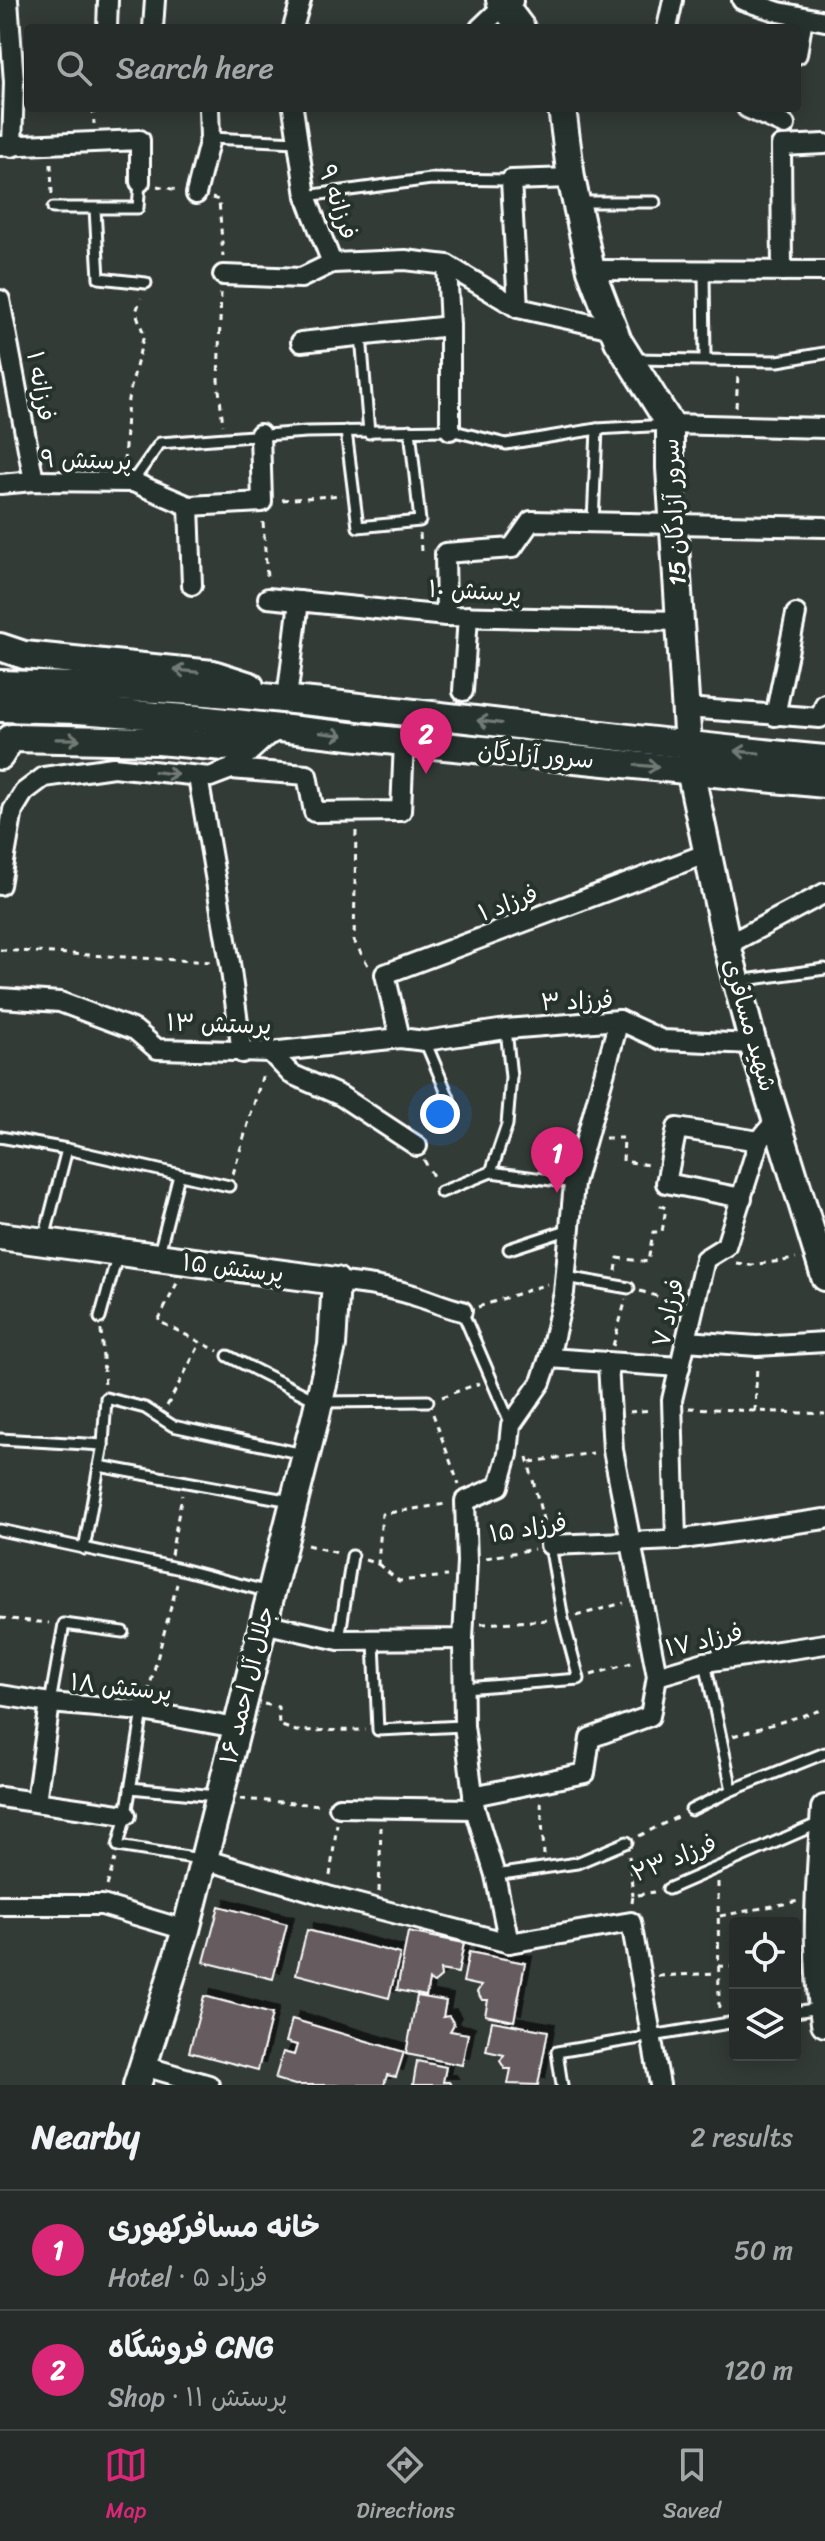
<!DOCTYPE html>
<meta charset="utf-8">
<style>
:root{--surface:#262c29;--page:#323835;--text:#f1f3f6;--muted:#a4a7a8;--line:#424846;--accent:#db2777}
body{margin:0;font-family:Sriracha,"Playpen Sans Arabic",sans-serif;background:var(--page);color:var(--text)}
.controls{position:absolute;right:24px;bottom:24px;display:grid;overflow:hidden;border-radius:8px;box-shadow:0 4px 20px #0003}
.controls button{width:72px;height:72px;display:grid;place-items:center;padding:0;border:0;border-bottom:2px solid var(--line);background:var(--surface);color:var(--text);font:40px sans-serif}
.you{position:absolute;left:440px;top:1114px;width:28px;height:28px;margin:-20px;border:6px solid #fff;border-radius:50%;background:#1a73e8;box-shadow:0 0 0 12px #1a73e833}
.badge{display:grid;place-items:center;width:52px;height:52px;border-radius:50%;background:var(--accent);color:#fff;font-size:26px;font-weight:700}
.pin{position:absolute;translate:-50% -66px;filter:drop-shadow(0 2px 4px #0008)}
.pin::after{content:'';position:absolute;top:42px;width:28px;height:24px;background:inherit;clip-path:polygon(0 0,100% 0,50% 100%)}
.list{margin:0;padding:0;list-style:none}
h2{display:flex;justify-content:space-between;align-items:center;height:104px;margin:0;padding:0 32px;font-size:34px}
h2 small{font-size:26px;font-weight:400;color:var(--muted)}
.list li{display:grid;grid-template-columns:52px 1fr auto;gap:24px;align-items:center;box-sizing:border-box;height:120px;padding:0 32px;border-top:2px solid var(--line)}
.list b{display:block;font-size:30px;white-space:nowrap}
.list p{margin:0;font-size:26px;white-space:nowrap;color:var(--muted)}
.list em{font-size:26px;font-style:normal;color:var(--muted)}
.icon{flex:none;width:44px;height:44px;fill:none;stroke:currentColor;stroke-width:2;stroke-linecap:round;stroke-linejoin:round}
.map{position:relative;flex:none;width:825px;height:2085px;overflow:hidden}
.search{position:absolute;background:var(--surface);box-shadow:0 4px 20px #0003;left:24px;right:24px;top:24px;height:88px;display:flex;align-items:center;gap:20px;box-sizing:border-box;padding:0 28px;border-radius:8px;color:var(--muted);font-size:30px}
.sheet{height:344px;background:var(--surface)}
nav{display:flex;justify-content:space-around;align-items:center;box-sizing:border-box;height:112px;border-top:2px solid var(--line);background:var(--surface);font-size:22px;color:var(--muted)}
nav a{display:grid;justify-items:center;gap:4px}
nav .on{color:var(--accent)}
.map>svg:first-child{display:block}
</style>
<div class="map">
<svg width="825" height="2085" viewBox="0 0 825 2085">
<defs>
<filter id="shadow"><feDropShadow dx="7" dy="-7" stdDeviation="0" flood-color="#0009"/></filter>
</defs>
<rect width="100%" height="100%" fill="#333b37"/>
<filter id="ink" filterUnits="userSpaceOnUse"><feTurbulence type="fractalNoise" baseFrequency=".0125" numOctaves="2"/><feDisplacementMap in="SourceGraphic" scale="16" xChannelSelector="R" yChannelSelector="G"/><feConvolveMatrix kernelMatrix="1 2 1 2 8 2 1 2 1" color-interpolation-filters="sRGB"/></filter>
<g filter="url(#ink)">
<!-- building -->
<g fill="#665c60" stroke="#fff" stroke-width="2" filter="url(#shadow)">
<path d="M219,1906L287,1924L273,1979L204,1962Z"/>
<path d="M307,1930L400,1954L389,1998L296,1974Z"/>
<path d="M408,1932L464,1943L458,1973L440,1970L441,1977L434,1983L429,1980L426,1996L397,1990Z"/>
<path d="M469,1952L525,1963L514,2021L485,2015L488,2000H482L477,1992L481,1986L463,1982Z"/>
<path d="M204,1996L272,2014L258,2070L189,2052Z"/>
<path d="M417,1996L446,2001L443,2017L449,2016L454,2024L450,2031L468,2034L462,2065L406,2054Z"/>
<path d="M292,2019L404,2052L396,2077L387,2075L384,2085H295L275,2079L283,2052L294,2055L297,2045L286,2042Z"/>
<path d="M492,2021L548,2031L538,2085L508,2084L511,2069H505L500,2061L504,2055L486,2051Z"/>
<path d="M417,2061L446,2067L443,2082H449L451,2085H413Z"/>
</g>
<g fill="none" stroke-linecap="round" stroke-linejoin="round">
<defs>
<g id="lane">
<path d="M210,138L297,142"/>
<path d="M306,196L431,179L511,180"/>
<path d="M578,202H655"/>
<path d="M53,208H138L140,182"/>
<path d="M95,209L99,278L146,283"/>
<path d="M704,271L705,359"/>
<path d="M361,335L369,433"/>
<path d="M633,359L778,361L825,353"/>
<path d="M346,431L358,527L420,521L410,430"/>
<path d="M133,481L160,443L306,432L450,430L506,444L597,429L667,425"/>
<path d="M593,523L597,429"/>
<path d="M738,981L825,969"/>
<path d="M425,1041L449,1098"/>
<path d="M0,1137L67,1149L229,1186"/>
<path d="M491,1172L507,1125L511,1077L506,1029"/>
<path d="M441,1192L491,1172L574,1183"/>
<path d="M44,1239L67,1149"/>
<path d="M509,1249L570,1229"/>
<path d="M159,1253L179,1175"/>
<path d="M566,1277L629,1288"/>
<path d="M462,1311L511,1425"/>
<path d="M100,1318L118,1253"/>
<path d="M228,1356L319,1402L428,1401"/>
<path d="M0,1439L103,1445L99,1466L291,1501"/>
<path d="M103,1445L106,1398L145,1408L173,1426L303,1454"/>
<path d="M0,1530L181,1569L269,1592"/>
<path d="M84,1549L99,1466"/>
<path d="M339,1640L352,1556"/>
<path d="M374,1642L378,1730L464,1726"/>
<path d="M705,1662L732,1790"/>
<path d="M464,1688L579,1679L563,1619L550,1545"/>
<path d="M50,1703L64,1624L123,1632"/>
<path d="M143,1711L126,1815L118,1846L200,1859"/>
<path d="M130,1788L216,1796"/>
<path d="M691,1810L732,1790L825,1753"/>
<path d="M495,1875L577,1863L627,1842"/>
<path d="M668,1889L822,1822"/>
<path d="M795,2012L819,2008"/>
<path d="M562,2085L557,2052L735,2022"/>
</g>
<g id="street">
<path d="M8,0L14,82L12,147"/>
<path d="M742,0L779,12L825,21"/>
<path d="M107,28L108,0"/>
<path d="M153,28L155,0"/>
<path d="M293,28L301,0"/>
<path d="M480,28L504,5L513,1"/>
<path d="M667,28L673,0"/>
<path d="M797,54L803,17"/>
<path d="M293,108L306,196L332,263"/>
<path d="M747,108L785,125"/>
<path d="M0,146L140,140V182"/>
<path d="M196,194L210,138L209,108"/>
<path d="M447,265L450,326V430"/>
<path d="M591,270L825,271"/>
<path d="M782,271L781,146L825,144"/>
<path d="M223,275L301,278L332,263L405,260L447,265L518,308L613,329"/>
<path d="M0,300L34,481"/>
<path d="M518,308L511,180L571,178"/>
<path d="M301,342L450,326"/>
<path d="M670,424L825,428"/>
<path d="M0,484L34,481L133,482L189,506L262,502L260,434"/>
<path d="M189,506L192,585"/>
<path d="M268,598L446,616L680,621"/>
<path d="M446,616L445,553L512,548L531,521L825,527"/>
<path d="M463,691L468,616"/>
<path d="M287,699L299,601"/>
<path d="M686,708L820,718L825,704"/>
<path d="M775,716L796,614"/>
<path d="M231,769L307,775L314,812L401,811L404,742"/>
<path d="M198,777L230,963L242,1053"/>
<path d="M0,885L13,810L24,792L44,777L113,767L210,777L231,769L266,737"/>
<path d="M727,945L825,893"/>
<path d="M0,998L60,1002L135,1030L157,1049L270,1052L400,1038L425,1041L506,1029L619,1020L662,1040L753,1044"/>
<path d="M400,1038L385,974L708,853"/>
<path d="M270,1052L291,1074L341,1096L417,1146"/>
<path d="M742,1198L666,1183L677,1128L759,1141"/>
<path d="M336,1281C361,1284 388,1287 413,1295C430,1300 444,1307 462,1311"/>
<path d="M686,1341L757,1346L825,1342"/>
<path d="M549,1358L680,1367"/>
<path d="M608,1364L613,1450L657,1676"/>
<path d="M676,1540L672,1400L705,1259L726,1246L759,1141L777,1119"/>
<path d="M550,1545L676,1540L825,1519"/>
<path d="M263,1623L339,1640L463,1639L467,1562L465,1501L499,1486L508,1454L511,1425L541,1382L549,1358L564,1293L574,1183L619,1020"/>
<path d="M463,1639L464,1726L475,1809L495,1875L509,1943"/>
<path d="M0,1695L50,1703L143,1711L236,1728"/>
<path d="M473,1796L585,1773L590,1738L650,1716L657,1676L705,1662L825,1644"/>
<path d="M0,1797L126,1815"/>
<path d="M36,1801L50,1703"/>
<path d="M339,1807L475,1809"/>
<path d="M203,1859L328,1896L509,1943L631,1922L660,2085"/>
<path d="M0,1905H102L186,1930"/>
<path d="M144,2066L209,2085"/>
</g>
<g id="secondary">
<path d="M500,0L521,28"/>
<path d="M562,108L571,178L591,270L618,341L670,424V468L688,746"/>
<path d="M0,647L24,655L213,674L250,686"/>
<path d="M0,684C69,686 137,687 206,692C413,709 618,740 825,759"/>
<path d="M0,708L78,710L199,719L404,742L825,784"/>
<path d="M0,756L11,738L158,741L224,747L271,730"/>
<path d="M690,770L727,945L753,1044L825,1277"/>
<path d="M0,1236L336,1281L332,1346L315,1419L186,1930L137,2085"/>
<path d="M825,1809C820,1883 814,1949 825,2023"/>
</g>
</defs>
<!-- lane casing -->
<use href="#lane" stroke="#fff" stroke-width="15"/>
<!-- street casing -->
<use href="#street" stroke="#fff" stroke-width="24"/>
<!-- secondary casing -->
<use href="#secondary" stroke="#fff" stroke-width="32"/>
<!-- path -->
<g stroke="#fff" stroke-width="3" stroke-dasharray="6 6" stroke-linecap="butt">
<path d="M93,108L94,124"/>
<path d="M51,164L52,196"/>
<path d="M157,186L177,190"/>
<path d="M212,198L219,200L223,257"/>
<path d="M221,293L218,380L223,425"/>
<path d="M736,407L738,375"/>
<path d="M124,462L128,399L144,335L136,312L141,298"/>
<path d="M282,500L342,495"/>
<path d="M263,522L267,578"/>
<path d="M420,533L421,552H426"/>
<path d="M356,831L354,941L369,967"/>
<path d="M0,950L212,962"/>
<path d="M605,1138H624L623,1161L649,1165"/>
<path d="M424,1160L434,1178"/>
<path d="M233,1174L263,1074"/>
<path d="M736,1263L751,1265L796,1259"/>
<path d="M616,1271L618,1258L648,1262L653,1232H662L666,1208L661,1206L662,1202"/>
<path d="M177,1283L158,1321L218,1351"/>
<path d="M640,1291L675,1302"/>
<path d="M478,1307L547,1284"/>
<path d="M101,1330L105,1386"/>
<path d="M613,1346L626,1299"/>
<path d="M442,1397L480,1383"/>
<path d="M167,1406L201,1342"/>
<path d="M689,1408L825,1414"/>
<path d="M629,1412L653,1410"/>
<path d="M755,1412L757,1364"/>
<path d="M433,1414L459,1485"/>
<path d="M527,1457L545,1527"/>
<path d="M530,1462L593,1453"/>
<path d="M307,1545L338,1553"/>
<path d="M171,1555L182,1495"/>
<path d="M486,1558L534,1549"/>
<path d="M365,1560L378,1564L382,1514L446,1504"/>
<path d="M378,1564L399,1581L447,1576"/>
<path d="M576,1616L623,1603"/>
<path d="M0,1618L49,1623"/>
<path d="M481,1624L549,1620"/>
<path d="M591,1675L634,1662"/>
<path d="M148,1693L177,1584"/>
<path d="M264,1704L278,1707L279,1725L296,1731L366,1730"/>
<path d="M733,1736L825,1709"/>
<path d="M240,1799L321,1805"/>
<path d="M541,1802L544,1855"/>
<path d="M639,1836L679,1816"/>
<path d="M629,1856L633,1896"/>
<path d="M330,1876L337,1824"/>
<path d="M718,1882L719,2011"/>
<path d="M107,1886L115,1859"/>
<path d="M379,1892L381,1827"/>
<path d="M632,1903L633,1896L654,1892"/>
<path d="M720,1916L799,1901"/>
<path d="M718,1966L735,1967"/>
<path d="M658,1976L718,1973"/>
</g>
<!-- lane -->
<use href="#lane" stroke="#26332d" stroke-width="9"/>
<!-- street -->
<use href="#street" stroke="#26332d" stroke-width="18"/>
<!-- secondary -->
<use href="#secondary" stroke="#26332d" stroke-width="26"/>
</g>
<!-- one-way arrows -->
<defs><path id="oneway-shaft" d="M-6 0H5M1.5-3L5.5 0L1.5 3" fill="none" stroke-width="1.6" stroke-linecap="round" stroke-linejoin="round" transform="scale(2)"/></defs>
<g stroke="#727a76">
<use href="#oneway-shaft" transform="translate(186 671) rotate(-174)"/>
<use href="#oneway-shaft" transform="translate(489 722) rotate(-173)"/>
<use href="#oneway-shaft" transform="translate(332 734) rotate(7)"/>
<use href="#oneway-shaft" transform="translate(68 739) rotate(1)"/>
<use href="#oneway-shaft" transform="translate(747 752) rotate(-175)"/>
<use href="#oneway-shaft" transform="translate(647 766) rotate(5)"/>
<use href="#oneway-shaft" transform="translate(166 773) rotate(7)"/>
</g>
</g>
<g text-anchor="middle" stroke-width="8" stroke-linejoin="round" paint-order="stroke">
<!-- street labels -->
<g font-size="24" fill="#fff" stroke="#26332d">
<text transform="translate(338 202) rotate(72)" y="8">فرزانه ۹</text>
<text transform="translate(41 386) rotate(80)" y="8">فرزانه ۱</text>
<text transform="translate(86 460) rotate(2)" y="8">پرستش ۹</text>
<text transform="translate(674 512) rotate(-93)" y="8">سرور آزادگان 15</text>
<text transform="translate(475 591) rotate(3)" y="8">پرستش ۱۰</text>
<text transform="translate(536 755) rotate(5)" y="8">سرور آزادگان</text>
<text transform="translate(508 903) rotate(-21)" y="8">فرزاد ۱</text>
<text transform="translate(577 1001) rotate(-2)" y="8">فرزاد ۳</text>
<text transform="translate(219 1024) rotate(2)" y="8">پرستش ۱۳</text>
<text transform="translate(750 1025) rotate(74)" y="8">شهید مسافری</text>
<text transform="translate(233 1268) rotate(7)" y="8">پرستش ۱۵</text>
<text transform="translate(668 1313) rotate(-77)" y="8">فرزاد ۷</text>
<text transform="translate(528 1528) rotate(-9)" y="8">فرزاد ۱۵</text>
<text transform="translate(704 1640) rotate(-13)" y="8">فرزاد ۱۷</text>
<text transform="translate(247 1685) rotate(-76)" y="8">جلال آل احمد ۱۶</text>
<text transform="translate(121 1687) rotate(6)" y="8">پرستش ۱۸</text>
<text transform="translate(674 1858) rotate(-22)" y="8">فرزاد ۲۳</text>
</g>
</g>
</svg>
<div class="controls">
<button><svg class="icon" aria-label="locate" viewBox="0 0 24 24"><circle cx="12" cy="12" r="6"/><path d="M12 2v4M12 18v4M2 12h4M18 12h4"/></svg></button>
<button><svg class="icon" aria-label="layers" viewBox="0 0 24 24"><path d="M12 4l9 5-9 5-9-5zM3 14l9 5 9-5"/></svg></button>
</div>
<div class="you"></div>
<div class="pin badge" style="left:557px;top:1193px">1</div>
<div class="pin badge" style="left:426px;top:774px">2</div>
<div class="search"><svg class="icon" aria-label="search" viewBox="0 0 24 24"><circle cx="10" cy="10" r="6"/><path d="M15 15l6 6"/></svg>Search here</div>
</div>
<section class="sheet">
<h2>Nearby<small>2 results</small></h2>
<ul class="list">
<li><span class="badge">1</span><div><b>خانه مسافرکهوری</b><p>Hotel · فرزاد ۵</p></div><em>50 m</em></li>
<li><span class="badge">2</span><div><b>فروشگاه CNG</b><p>Shop · پرستش ۱۱</p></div><em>120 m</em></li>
</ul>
</section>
<nav>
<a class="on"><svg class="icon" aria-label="map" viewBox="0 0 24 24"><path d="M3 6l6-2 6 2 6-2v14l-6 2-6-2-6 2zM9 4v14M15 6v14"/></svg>Map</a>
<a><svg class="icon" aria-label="directions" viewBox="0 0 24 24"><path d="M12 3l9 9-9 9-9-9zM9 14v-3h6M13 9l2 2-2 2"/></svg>Directions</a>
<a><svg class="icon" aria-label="saved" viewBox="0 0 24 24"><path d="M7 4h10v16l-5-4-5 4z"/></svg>Saved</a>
</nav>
